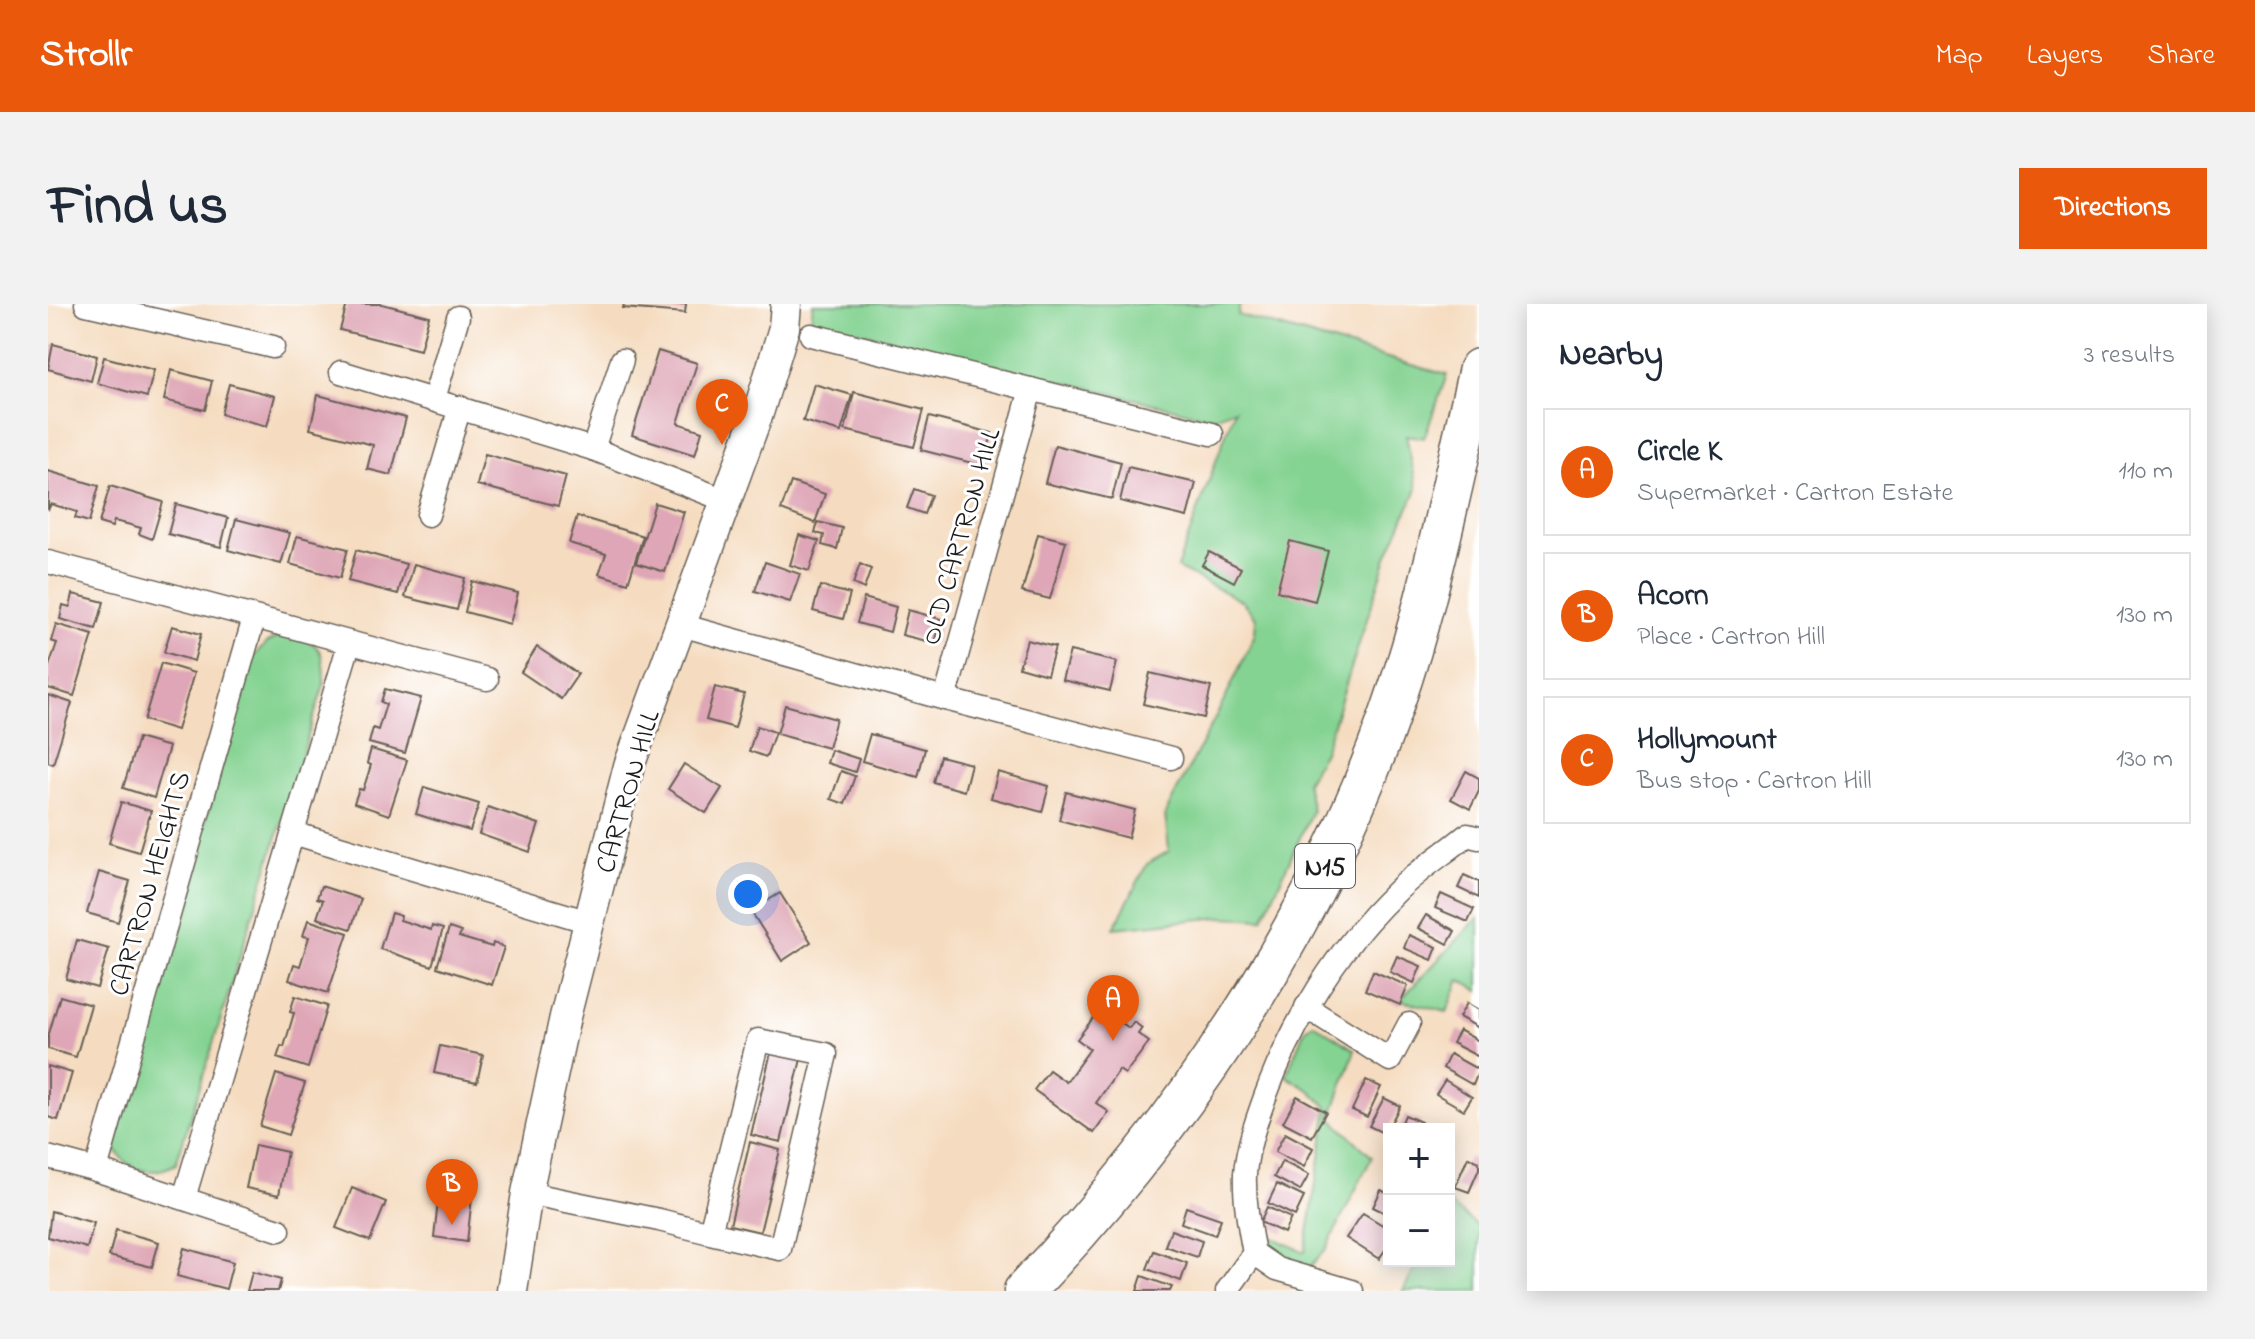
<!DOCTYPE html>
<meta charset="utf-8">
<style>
:root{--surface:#fff;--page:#f2f2f3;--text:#1f2937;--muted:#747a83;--line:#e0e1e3;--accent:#ea580c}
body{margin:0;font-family:"Indie Flower",sans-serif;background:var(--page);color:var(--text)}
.controls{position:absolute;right:24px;bottom:24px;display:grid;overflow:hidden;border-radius:0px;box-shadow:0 4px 20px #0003}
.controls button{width:72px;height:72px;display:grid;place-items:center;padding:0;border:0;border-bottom:2px solid var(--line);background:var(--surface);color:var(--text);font:40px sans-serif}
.you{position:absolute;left:700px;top:590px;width:28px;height:28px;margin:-20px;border:6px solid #fff;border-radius:50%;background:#1a73e8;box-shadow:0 0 0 12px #1a73e833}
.badge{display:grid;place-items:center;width:52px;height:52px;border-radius:50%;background:var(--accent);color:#fff;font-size:26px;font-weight:700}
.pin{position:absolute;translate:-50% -66px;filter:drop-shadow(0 2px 4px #0008)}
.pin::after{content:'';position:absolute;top:42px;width:28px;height:24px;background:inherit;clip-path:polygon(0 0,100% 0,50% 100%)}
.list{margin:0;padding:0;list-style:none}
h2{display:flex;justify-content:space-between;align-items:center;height:104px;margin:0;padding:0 32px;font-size:34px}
h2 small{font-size:26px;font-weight:400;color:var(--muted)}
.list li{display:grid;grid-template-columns:52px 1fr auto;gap:24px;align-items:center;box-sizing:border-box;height:128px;margin:0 16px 16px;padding:0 16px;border:2px solid var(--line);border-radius:0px}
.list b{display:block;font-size:30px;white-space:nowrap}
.list p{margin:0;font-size:26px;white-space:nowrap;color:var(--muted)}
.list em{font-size:26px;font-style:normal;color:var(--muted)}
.map{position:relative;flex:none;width:1431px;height:987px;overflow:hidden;border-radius:0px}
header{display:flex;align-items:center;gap:48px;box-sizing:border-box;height:112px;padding:0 40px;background:var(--accent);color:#fff}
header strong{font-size:38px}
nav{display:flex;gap:44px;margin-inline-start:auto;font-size:28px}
.intro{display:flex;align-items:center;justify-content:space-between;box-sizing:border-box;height:192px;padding:0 48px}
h1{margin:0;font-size:56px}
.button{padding:20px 36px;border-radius:0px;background:var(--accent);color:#fff;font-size:28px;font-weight:700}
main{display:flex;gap:48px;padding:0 48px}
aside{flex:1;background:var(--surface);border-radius:0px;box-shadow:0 4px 20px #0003}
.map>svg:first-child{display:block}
</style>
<header>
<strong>Strollr</strong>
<nav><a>Map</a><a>Layers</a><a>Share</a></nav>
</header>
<div class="intro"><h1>Find us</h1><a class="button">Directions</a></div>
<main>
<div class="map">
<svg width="1431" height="987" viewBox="0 0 1431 987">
<rect width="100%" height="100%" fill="#fff"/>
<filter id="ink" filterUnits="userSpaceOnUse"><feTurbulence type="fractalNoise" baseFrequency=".0125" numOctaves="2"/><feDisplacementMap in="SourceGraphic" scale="16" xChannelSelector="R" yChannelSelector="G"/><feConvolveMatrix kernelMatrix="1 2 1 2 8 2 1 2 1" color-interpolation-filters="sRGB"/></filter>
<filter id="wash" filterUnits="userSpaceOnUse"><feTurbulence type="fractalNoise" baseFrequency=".006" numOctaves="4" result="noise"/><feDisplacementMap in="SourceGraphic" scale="32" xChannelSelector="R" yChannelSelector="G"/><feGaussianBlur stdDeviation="1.8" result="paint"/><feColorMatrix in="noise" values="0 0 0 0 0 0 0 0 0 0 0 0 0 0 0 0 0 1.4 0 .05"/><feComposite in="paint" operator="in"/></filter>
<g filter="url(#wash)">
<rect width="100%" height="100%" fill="#f5dcc0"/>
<!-- green -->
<g fill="#84d392" stroke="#507857" stroke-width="2">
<path d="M765,0H1192L1190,11L1399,71L1376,134L1358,131L1369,185L1340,250L1276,448L1258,478L1264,507L1215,615L1174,613L1066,624L1099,560L1121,547L1117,510L1178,393L1207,330L1208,314L1194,297L1129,264L1187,105L1164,114L763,16Z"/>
<path d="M234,331C271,338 276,341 276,380L128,860C101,874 77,867 64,839L205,353L219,339Z"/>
<path d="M1431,613V687L1412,676L1399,708L1352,696Z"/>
<path d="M1265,719L1307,746L1283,814L1324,853L1278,945L1258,967C1239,958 1218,953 1216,930L1257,948L1280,804L1263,787L1238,772L1256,727Z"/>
<path d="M1401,900L1431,923V987H1355L1371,957H1401Z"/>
</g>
<g id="blocks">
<!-- building -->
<g fill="#dea6b6">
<path d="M299,0H334L381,12L372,46L292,26Z"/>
<path d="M576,0H638L637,9L575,4Z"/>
<path d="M5,40L49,52L43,77L0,65Z"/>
<path d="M610,47L649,59L630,119L654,127L647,151L584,131Z"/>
<path d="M56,53L106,66L99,93L49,79Z"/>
<path d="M123,66L164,77L157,106L116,96Z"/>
<path d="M181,80L227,92L219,122L173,110Z"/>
<path d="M766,80L804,91L793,128L755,117Z"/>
<path d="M806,88L876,106L866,143L797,126Z"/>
<path d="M270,91L358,114L343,171L319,165L325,141L262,125Z"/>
<path d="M881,113L944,129L936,162L873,146Z"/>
<path d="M1007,141L1073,158L1064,195L997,179Z"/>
<path d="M437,150L518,172L510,202L429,181Z"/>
<path d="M1080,163L1148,179L1139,213L1072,197Z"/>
<path d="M0,167L51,182L41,218L27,214L29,208L3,200L0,206Z"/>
<path d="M743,178L777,190L767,219L733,206Z"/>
<path d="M62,182L115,198L104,235L91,230L93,224L79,220L66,217L64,223L51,219Z"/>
<path d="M866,185L883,191L876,210L859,204Z"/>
<path d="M607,199L636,208L617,268L588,259Z"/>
<path d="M128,200L180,214L173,243L120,230Z"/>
<path d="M529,212L595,232L580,279L551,270L558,250L521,239Z"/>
<path d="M188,215L242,229L233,260L180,246Z"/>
<path d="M770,218L794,224L789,245L774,241L776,231L767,229Z"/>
<path d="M990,230L1018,237L1002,295L974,288Z"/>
<path d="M751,231L771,237L761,267L742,261Z"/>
<path d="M249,232L300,245L292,274L242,260Z"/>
<path d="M1242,237L1280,247L1267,297L1229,287Z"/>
<path d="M308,246L358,260L350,290L300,277Z"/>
<path d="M1161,248L1193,264L1186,278L1154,261Z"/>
<path d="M717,258L752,270L742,298L707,287Z"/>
<path d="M366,260L417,274L409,306L357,293Z"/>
<path d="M812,260L823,265L816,285L805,280Z"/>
<path d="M424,277L470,289L462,320L417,308Z"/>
<path d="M772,282L802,290L795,315L765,307Z"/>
<path d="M25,290L56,298L48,325L12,315L15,301L22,303Z"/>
<path d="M816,294L848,303L842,328L809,319Z"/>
<path d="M860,306L893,315L887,339L854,331Z"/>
<path d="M8,320L45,331L26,392L0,384V365L9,339L3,337Z"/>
<path d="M124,322L153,330L146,357L116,348Z"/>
<path d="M979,336L1007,343L999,371L971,363Z"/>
<path d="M489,343L530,370L513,395L473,368Z"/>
<path d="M1022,347L1069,358L1062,387L1014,376Z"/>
<path d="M113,359L146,369L129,426L96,416Z"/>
<path d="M1102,369L1163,383L1156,414L1095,400Z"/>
<path d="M667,383L696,390L687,424L658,416Z"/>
<path d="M337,385L373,394L357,449L321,439L325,424L330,426L338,400L333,398Z"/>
<path d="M0,391L24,399L5,460L0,458Z"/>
<path d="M737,401L788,415L780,444L729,430Z"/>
<path d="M709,422L727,428L718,453L701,447Z"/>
<path d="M822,430L877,445L870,473L814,457Z"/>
<path d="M90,434L121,443L106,494L75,484Z"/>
<path d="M323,445L359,456L341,511L306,499L311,485L315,486L323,461L319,459Z"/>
<path d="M783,446L811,455L807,468L779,459Z"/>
<path d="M892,452L923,460L916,487L885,478Z"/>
<path d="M636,460L674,484L658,509L620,485Z"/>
<path d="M793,467L807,472L797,500L783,495Z"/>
<path d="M1418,467L1431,474V487L1422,505L1403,495Z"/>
<path d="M950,468L1001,482L994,508L943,494Z"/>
<path d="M376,483L431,500L422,527L368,510Z"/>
<path d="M1018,488L1087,506L1080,534L1011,516Z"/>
<path d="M73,498L103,507L91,548L61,539Z"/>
<path d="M440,503L491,520L482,548L431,530Z"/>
<path d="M51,568L82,577L70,618L39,609Z"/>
<path d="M1416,571L1431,578V594L1410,584Z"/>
<path d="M273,582L313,595L303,625L269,614L275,596L269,594Z"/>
<path d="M732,589L763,638L734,657L703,607Z"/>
<path d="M1393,590L1426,605L1420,618L1387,604Z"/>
<path d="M343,609L353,612L352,616L383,626L384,622L395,625L384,662L332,645Z"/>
<path d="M1378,611L1407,627L1400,640L1370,624Z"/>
<path d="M260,616L300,629L280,689L241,676L246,660L252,662L261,633L255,632Z"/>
<path d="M401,624L413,628L411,633L444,643L445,639L456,643L444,681L389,663Z"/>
<path d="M1361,631L1389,643L1384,656L1356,644Z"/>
<path d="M29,636L61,645L49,684L18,675Z"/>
<path d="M1349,652L1373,662L1366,679L1342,668Z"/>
<path d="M1325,667L1360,682L1352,701L1317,686Z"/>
<path d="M12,692L43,701L28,753L0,745V733Z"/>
<path d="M247,692L279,702L260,764L229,754L233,742L236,743L246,709L242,708Z"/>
<path d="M1419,699L1431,706V724L1411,713Z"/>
<path d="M1053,704L1081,724L1086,718L1094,724L1090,730L1101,738L1077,770L1071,766L1048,799L1061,808L1046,829L986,786L1001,766L1018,778L1042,745L1029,735Z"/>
<path d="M1411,726L1431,737V753L1404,739Z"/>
<path d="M392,742L435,751L429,778L386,769Z"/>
<path d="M723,748L753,755L733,838L703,831Z"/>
<path d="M1402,750L1431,766L1425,781L1395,764Z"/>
<path d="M0,762L24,769L10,816L0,813Z"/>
<path d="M228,770L257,779L240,831L212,822Z"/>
<path d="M1318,776L1333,783L1319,813L1304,806Z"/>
<path d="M1397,776L1424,793L1416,806L1388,790Z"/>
<path d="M1249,792L1278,808L1264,833L1235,818Z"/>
<path d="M1336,794L1352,802L1337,830L1321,822Z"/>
<path d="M1357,811L1373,818L1370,825H1351Z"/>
<path d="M1237,829L1265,844L1256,863L1227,848Z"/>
<path d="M702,838L732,846L712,928L682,921Z"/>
<path d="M207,841L239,848L231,891L198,884Z"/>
<path d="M1420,853L1431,858V865L1421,888L1407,883Z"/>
<path d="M1234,857L1261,871L1252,887L1226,873Z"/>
<path d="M392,880L425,884L419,938L386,933Z"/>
<path d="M1229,880L1256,893L1247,912L1220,899Z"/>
<path d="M304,884L338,898L322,937L288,924Z"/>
<path d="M1333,886L1341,890V911L1325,903Z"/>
<path d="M1138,903L1173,915L1167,931L1133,919Z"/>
<path d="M1219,903L1243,914L1236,929L1212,918Z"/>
<path d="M3,907L46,919L39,944L0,933Z"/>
<path d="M1315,909L1341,925V940L1331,955L1298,934Z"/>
<path d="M68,926L111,938L104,963L61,952Z"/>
<path d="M1123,926L1154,937L1149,953L1117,942Z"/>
<path d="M136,944L185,958L178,985L129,972Z"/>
<path d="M1106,947L1139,959L1133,977L1099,965Z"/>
<path d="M204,968L233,976L230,987H199Z"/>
<path d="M1094,972L1124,983L1122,987H1089Z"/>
</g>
</g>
</g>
<g filter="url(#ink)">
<use href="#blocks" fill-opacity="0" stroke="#685f55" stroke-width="2"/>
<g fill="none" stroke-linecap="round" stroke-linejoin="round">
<defs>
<g id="street">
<path d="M38,0L225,43"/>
<path d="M763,31L1164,130"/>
<path d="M293,68L545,145L677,196"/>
<path d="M386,95L410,13"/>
<path d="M545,145L574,56"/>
<path d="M380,211L412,103"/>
<path d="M0,258L439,375"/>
<path d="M633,321L897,395L1123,454"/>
<path d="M897,395L983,85"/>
<path d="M245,529L541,618"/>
<path d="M1258,703L1342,756L1361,720"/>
<path d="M0,853L48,866L231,926"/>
<path d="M48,866L206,314"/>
<path d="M479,889L611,916L662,929L710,736L778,750L732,945L662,929"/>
<path d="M136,894L301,340"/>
<path d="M1179,987L1206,949"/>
<path d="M1304,987L1229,965L1206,949C1201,923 1196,897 1197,870C1199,843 1208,818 1217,793C1245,717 1289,645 1348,588C1369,567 1396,550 1419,531L1431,534"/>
</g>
<path id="secondary" d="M464,987L479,889L517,713L581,462L710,109L736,24L738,0"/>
<path id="highway" d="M976,987C1149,806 1291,588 1363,346C1390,254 1409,158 1431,65"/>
</defs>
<!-- street casing -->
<use href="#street" stroke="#685f55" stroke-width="25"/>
<!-- secondary casing -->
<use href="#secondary" stroke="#685f55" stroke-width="33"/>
<!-- highway casing -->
<use href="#highway" stroke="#685f55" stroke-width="43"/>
<!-- street -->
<use href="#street" stroke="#fff" stroke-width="22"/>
<!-- secondary -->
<use href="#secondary" stroke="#fff" stroke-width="30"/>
<!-- highway -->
<use href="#highway" stroke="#fff" stroke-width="40"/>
</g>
</g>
<g text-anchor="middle" stroke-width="6" stroke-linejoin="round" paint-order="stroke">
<!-- shield labels -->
<rect fill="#fff" stroke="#606060" stroke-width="2" x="1247" y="540" width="60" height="44" rx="6"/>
<g font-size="26" font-weight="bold" fill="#1c1c1c">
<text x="1277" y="571">N15</text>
</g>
<!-- street labels -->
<g font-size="28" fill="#1c1c1c" stroke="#fff">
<text transform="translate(911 232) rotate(-74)" y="10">OLD CARTRON HILL</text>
<text transform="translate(578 487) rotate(-74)" y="10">CARTRON HILL</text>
<text transform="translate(100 579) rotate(-74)" y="10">CARTRON HEIGHTS</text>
</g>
</g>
</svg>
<div class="controls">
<button>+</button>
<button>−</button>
</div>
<div class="you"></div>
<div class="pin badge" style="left:1065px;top:737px">A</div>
<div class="pin badge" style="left:404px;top:921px">B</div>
<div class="pin badge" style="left:674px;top:141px">C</div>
</div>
<aside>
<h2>Nearby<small>3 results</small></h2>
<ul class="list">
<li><span class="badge">A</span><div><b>Circle K</b><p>Supermarket · Cartron Estate</p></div><em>110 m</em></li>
<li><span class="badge">B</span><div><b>Acorn</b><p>Place · Cartron Hill</p></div><em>130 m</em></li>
<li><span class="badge">C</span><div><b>Hollymount</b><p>Bus stop · Cartron Hill</p></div><em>130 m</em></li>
</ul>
</aside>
</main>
